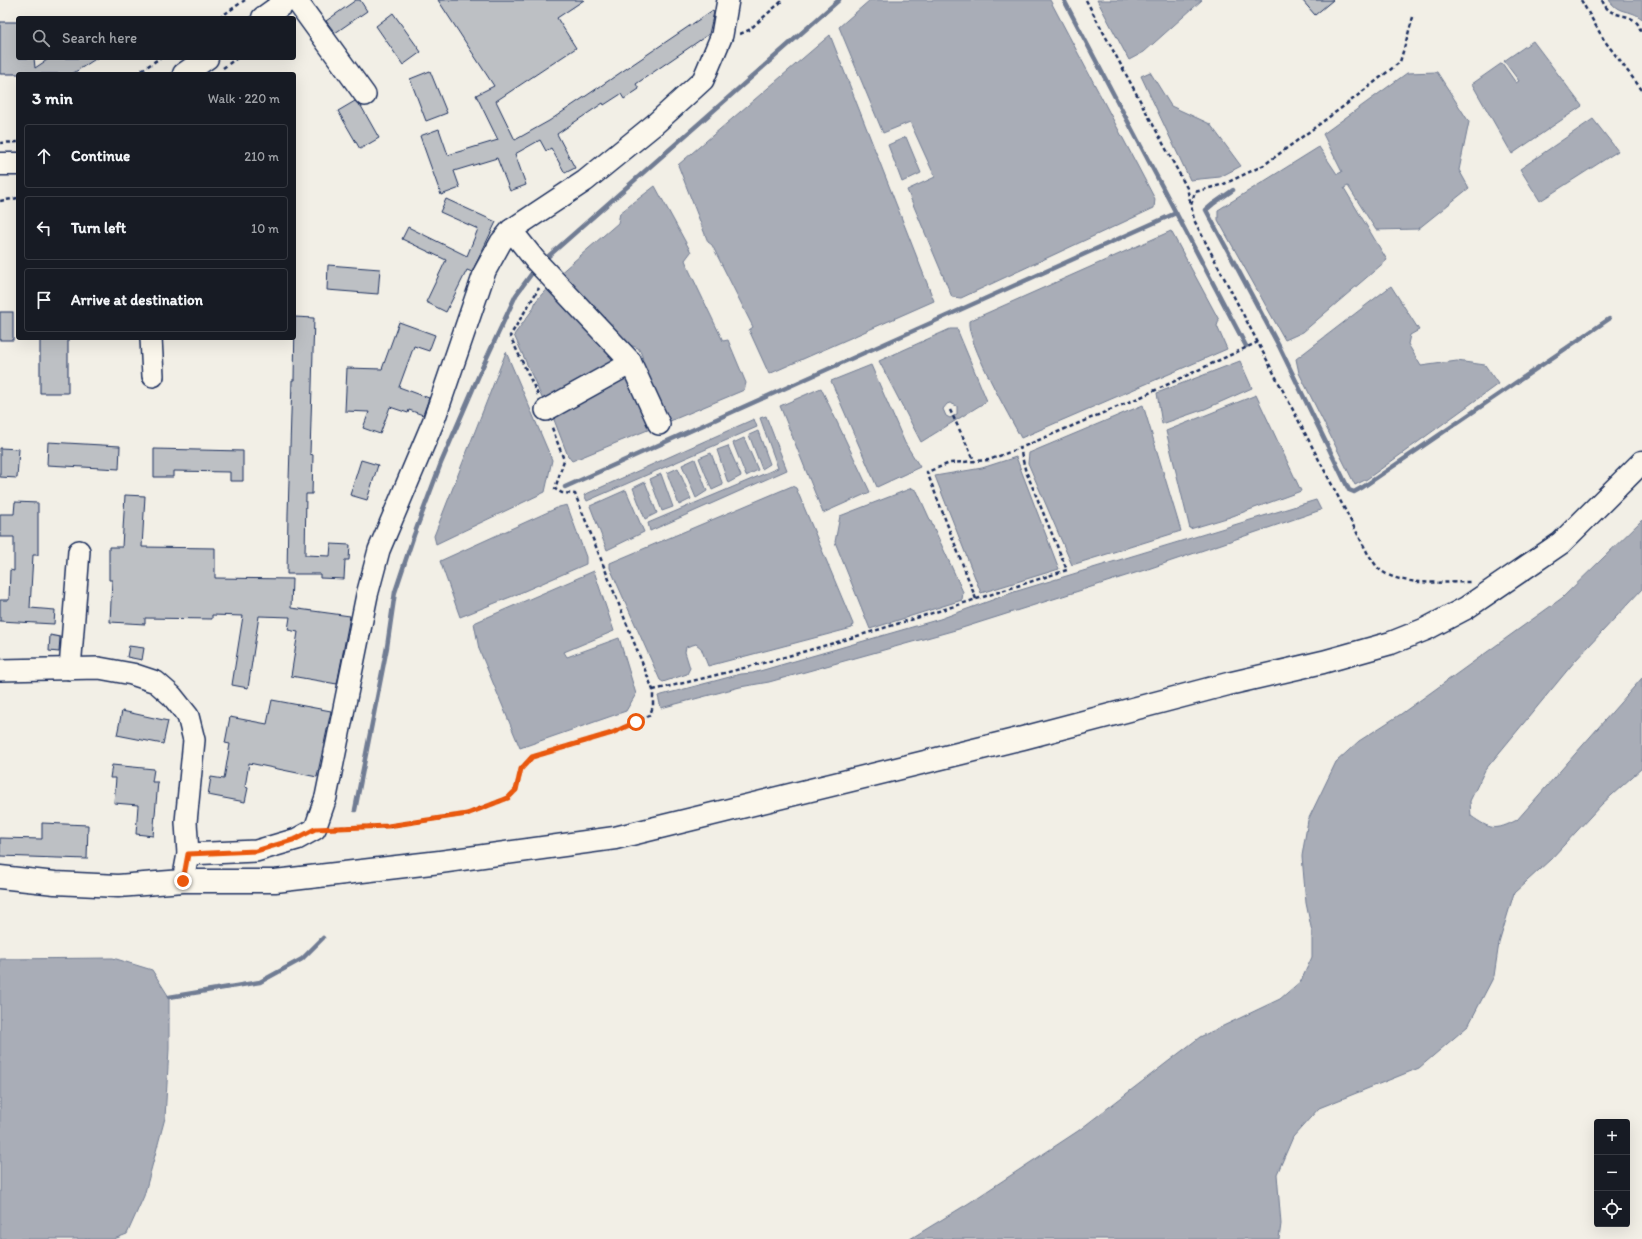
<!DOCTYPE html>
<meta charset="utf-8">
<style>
:root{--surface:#171b24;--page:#242831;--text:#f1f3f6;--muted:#9ea1a6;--line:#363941}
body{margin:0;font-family:Itim,sans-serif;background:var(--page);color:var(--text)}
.controls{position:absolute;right:12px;bottom:12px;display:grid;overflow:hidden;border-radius:4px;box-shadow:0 4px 16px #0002}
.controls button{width:36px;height:36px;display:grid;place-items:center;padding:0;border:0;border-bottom:1px solid var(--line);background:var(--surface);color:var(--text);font:20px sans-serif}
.stop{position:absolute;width:12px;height:12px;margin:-9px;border:3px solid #ea580c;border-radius:50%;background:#fff}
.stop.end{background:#ea580c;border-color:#fff;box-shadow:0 1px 4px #0008}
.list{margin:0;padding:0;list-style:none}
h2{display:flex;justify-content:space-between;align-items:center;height:52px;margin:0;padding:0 16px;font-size:17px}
h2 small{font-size:13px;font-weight:400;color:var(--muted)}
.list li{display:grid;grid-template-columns:26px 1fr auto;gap:12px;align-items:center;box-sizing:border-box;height:64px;margin:0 8px 8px;padding:0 8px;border:1px solid var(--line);border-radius:4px}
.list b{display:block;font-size:15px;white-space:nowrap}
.list em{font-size:13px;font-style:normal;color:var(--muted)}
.icon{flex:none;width:22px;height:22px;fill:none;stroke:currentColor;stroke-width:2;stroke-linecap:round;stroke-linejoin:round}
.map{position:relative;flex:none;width:1642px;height:1239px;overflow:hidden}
.search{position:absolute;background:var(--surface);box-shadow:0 4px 16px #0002;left:16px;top:16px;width:280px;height:44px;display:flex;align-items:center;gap:10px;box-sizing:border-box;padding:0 14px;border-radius:4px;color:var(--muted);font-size:15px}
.panel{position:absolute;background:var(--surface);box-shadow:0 4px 16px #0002;left:16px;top:72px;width:280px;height:268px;border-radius:4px}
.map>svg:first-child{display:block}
</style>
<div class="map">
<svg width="1642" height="1239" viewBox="0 0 1642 1239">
<rect width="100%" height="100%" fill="#f2efe6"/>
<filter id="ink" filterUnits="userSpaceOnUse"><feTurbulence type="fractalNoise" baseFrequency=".025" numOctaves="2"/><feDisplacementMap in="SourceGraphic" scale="8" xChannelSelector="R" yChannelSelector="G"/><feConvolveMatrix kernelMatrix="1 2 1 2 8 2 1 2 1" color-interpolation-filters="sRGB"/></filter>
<g filter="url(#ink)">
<!-- water -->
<g fill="#a9adb7" stroke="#707b93" fill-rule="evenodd">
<path d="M870,0H1050L1155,199L1154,208L961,298L952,297L907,190L935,177L910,122L883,133L839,27Z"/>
<path d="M1097,0H1202L1144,52L1129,60Z"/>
<path d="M1609,0H1642V19C1630,8 1620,16 1609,0Z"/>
<path d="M830,35L934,301L769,374L749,330L753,327L712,245L708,242L678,165Z"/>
<path d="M1533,41L1582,106L1512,154L1472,84L1502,63L1516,83L1519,81L1504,61Z"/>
<path d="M1150,72L1171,106L1210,124L1241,166L1220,177L1190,180L1141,76Z"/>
<path d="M1437,72L1469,122L1459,170L1469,188L1418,229L1376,230L1348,186L1344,188L1387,260L1303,332L1285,340L1218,220V210L1319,147L1337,174L1342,172L1323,134L1407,73Z"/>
<path d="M1593,119L1618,151L1540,201L1520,169Z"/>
<path d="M906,137L921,173L902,182L888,145Z"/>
<path d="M655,186L691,252L685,260L689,270L723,341L728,340L746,383L744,390L663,424L640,372C644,362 644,357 638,348L630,345L623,346L558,275L618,223L620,213Z"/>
<path d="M1171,231L1219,320L1217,326L1227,349L1021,438C1010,417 966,341 969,321Z"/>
<path d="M550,285L616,361L546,407L514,335L533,309L536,301Z"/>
<path d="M1391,286L1419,330L1410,335L1408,344L1421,366L1457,361L1485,365L1498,384L1367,479L1355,485L1299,373L1296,359Z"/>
<path d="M950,329H957L987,401L921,442L879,361ZM950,403L957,406V414L950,418L946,416L943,409L947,404Z"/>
<path d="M506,352L552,460L545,492L436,544L434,536Z"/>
<path d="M1240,361L1252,388L1205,409L1162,424L1157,393Z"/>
<path d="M871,365L905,443L920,467L877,487L831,381Z"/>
<path d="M622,373L632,378L655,427L572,461L568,456L551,412Z"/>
<path d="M821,388L870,492L823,513L780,406Z"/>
<path d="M1256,395L1301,491L1230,517L1190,529L1166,431Z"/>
<path d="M1143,405L1181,531L1072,565L1028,463L1029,453Z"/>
<path d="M766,416L787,470L650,531L648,523L778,468L760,418Z"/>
<path d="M754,419L757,427L587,501L584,495Z"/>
<path d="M758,431L770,464L762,469L749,435Z"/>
<path d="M744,438L758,470L746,476L733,443Z"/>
<path d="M728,446L741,476L728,483L717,450Z"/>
<path d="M711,453L723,485L712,490L699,458Z"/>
<path d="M1016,457L1059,569L981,593L935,476L982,468Z"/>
<path d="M695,459L707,491L696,498L682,465Z"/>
<path d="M678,468L691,499L679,505L667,473Z"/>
<path d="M661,474L673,507L662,511L650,479Z"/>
<path d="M645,482L657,513L645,519L633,488Z"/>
<path d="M792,486L796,488L853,624L852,628L708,666L701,648L696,644L686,647L685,652L690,668L687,674L663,682L660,680L610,568V563Z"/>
<path d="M912,488L917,491L963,592L962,600L870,629L835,542L840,516Z"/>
<path d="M626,490L644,532L607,550L590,506Z"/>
<path d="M1316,500L1321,510L1151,568L959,629L769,682L740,687L661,708L658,696L741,674L753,673L940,619L1014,592Z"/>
<path d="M567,505L586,557V564L513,596L460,617L440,561L559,507Z"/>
<path d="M1642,520V589L1575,661L1485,770L1470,801L1471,816C1491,830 1495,831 1517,820L1642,678V768L1602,804L1551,859L1514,893L1499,943L1494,976L1468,1026L1419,1068L1319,1108L1293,1137L1277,1174L1281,1224L1279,1239H910L969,1203L1078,1131L1200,1037L1280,999L1301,981L1312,957V932L1306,903L1302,856L1308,820L1336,762L1359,741L1401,714L1562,598Z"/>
<path d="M594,571L614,631L564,652L567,657L619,638L636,694L626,711L520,748L479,649L474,623Z"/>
<path d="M113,958L152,970L169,997V1049L165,1118L144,1196L127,1234L114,1239H0V959Z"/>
</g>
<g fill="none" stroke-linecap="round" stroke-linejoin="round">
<!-- stream -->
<g stroke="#707b93" stroke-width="4.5">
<path d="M1064,0L1246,346"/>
<path d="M1233,190L1213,204L1206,210L1280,348L1349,490L1354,492L1363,487L1609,319"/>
<path d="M543,261L839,0"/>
<path d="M565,487L1176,213"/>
<path d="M355,810L387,647L395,592L414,535L441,463L482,368L516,295L535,269"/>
<path d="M169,997L260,982L302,959L323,938"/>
</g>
</g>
<!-- building -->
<g fill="#bdc0c4" stroke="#1b2f5e">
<path d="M356,0H360L367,11L335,33L326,21Z"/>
<path d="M438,0H584L557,18L576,48L496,101L515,140L549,121L713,10L714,12L709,34L636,84L639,89L624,99L621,94L604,105L603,103L557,134L575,168L565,173L551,148L546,151L540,140L515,154L526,185L510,191L497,158L454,171L460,188L441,195L420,136L439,129L448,155L498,140L476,95L494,86Z"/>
<path d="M1302,0H1333L1315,15Z"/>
<path d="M393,13L421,52L403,65L376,26Z"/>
<path d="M0,22H18V58H34L35,68L50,58H97L72,74H0Z"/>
<path d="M430,71L447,113L426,121L410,79Z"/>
<path d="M355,101L361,106L379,138L360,149L338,111Z"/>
<path d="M446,199L496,222L472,272L467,270L446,312L426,302L446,260L402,239L408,227L467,256L478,229L440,212Z"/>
<path d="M328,265L380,269L378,294L327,290Z"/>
<rect x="0" y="312" width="13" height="28"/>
<path d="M295,317L314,318L310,454L313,455L312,494H306L305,555L330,556L331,544L350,545L349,560H345L344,579L320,578V574H287L288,514L292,380H294Z"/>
<path d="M399,322L435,335L429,351L414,346L399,387L429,398L423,415L409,410L408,413L390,407L380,434L363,428L369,412L345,411L347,368L382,369Z"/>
<rect x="40" y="338" width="28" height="55"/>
<path d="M48,442L120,446L119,469L47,465Z"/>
<path d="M0,448L19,449L17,478L0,477Z"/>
<path d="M154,449L243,451V481H230V472L173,471V477H154Z"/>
<path d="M361,460L378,465L367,500L350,495Z"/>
<path d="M125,495L145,496L142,547L215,548V578L292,579L291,608L350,616L337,684L291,676L298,632L288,630L290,617L259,616L248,688L232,685L243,616L212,615V619L145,618V624L110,622L112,580H109V547H122Z"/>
<path d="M15,502L38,503V555H33L30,608L55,610L54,624L0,621V600H9L10,570L14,571V537H0V514H14Z"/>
<path d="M50,635L60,637L59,652L49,651Z"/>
<path d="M129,646L144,648L142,660L127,657Z"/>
<path d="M272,700L331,711L317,777L249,763L245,787L248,788L245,802L208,795L211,777L224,779L230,744L225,743L230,717L267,724Z"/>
<path d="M122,711L168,721L163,744L117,735Z"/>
<path d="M112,765L154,769L152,782H158L153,836L136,834L138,805L114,803L116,778H110Z"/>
<path d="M42,823L88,825L87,859L0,856V838L42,839Z"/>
</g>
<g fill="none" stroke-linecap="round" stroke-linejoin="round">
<defs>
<g id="minor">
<path d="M296,0L365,95"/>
<path d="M511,230L535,260L630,361L659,424"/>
<path d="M151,338L153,376"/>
<path d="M546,410L622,368L630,361"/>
<path d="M70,669L79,551"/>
<path d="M0,670L99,668L132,674L156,682L172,696L188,716L194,740L186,822L188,854L183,881"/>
<path d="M188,854L256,851L297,839L315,829L326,797L367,595L379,550L434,420L485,271L501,242L511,230L585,181L655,124L703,80L722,35L728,0"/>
</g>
<g id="major">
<path d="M263,18L288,0"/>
<path d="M184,74L207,58"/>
<path d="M0,164H18"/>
<path d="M0,877L55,883L118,886L183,881H275L440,862L615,838L1023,738L1228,684L1323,662L1391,643L1426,629L1466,608L1561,543L1642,462"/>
</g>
</defs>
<!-- minor casing -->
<use href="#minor" stroke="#1b2f5e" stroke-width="24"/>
<!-- major casing -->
<use href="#major" stroke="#1b2f5e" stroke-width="25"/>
<!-- path -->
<g stroke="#1b2f5e" stroke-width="2.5" stroke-dasharray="4 3" stroke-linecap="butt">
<path d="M1086,0L1187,188L1191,205"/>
<path d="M1581,0L1604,40L1642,90"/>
<path d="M1602,0C1610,20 1625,11 1636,22C1639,24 1640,30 1642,33"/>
<path d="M1413,17L1400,62L1348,103L1264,165L1224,184L1195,192L1191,205L1194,220L1368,554C1372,559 1375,565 1379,569C1399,587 1446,582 1472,582"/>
<path d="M219,18L245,0"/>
<path d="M740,34L749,30L783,0"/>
<path d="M223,68L237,58"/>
<path d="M136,74L160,58"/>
<path d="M0,143L18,142"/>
<path d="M0,201L18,198"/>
<path d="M538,395L510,336L539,288"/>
<path d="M950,410L975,462"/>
<path d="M976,599L927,472L950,463L989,460L1020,448L1143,396L1258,342"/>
<path d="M653,690C793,659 930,614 1067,570L1025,469L1020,448"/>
<path d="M333,828L389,826L467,814L508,798L516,790L521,769L532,757L612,733L650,715L653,706V690L575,494L562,493L555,489L564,460L551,425"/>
</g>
<!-- minor -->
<use href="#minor" stroke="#fbf7ec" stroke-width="21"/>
<!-- major -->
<use href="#major" stroke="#fbf7ec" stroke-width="22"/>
</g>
</g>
<g fill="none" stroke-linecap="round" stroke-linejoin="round" filter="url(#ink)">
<!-- route -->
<path stroke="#ea580c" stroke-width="5" d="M183,881L188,854L256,851L296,839L315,829L388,826L467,814L508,798L516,790L521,769L532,757L612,733L636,722"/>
</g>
</svg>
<div class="controls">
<button>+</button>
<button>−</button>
<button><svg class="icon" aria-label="locate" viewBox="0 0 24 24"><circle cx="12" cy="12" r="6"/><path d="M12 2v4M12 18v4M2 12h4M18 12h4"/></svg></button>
</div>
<div class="stop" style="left:636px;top:722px"></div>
<div class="stop end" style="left:183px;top:881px"></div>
<div class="search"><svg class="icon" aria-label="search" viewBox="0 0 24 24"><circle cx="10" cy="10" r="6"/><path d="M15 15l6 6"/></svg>Search here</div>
<section class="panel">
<h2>3 min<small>Walk · 220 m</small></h2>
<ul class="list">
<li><svg class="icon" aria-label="ahead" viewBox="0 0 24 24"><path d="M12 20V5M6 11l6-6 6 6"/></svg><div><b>Continue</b></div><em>210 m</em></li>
<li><svg class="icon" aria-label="left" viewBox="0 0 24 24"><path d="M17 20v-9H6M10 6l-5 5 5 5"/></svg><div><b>Turn left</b></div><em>10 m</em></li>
<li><svg class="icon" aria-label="arrive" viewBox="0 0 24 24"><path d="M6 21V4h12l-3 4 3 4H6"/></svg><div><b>Arrive at destination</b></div></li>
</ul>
</section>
</div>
